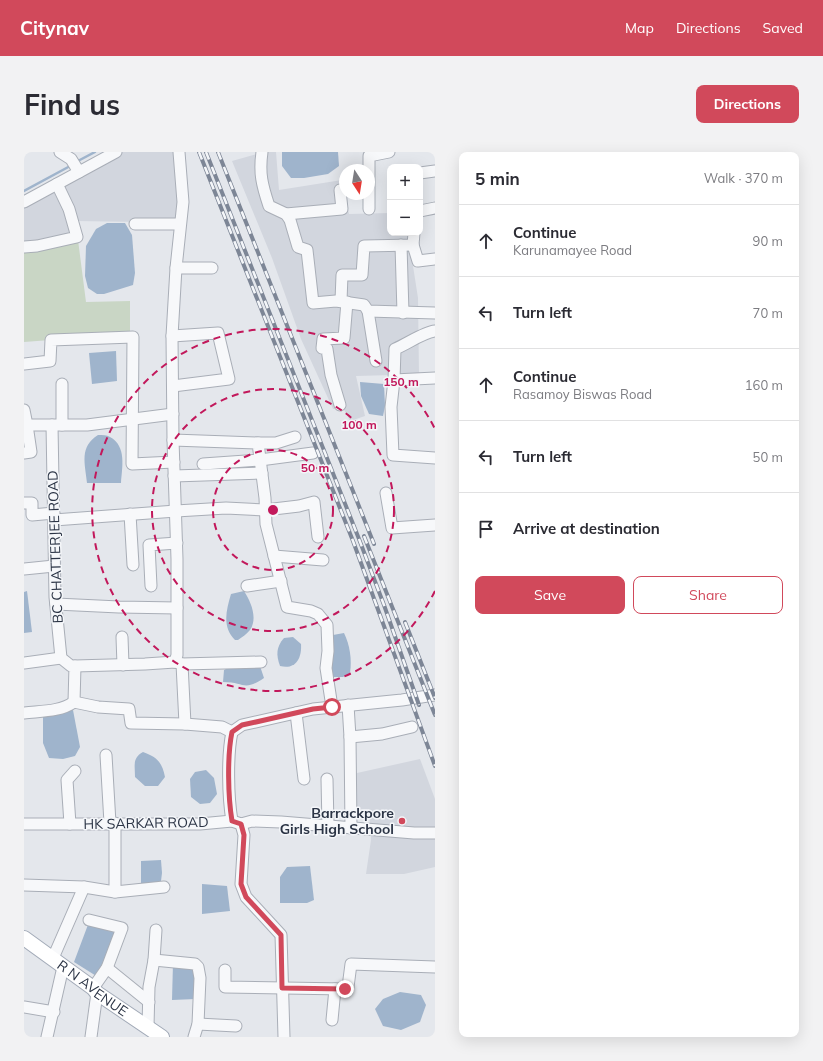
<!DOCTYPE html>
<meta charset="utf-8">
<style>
:root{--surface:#fff;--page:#f2f2f3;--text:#2b2b33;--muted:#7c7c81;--line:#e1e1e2;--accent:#d1495b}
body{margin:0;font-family:Mulish,sans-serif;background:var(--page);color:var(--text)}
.controls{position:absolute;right:12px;top:12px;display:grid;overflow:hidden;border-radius:8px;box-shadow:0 4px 16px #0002}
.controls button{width:36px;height:36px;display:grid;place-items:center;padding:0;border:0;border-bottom:1px solid var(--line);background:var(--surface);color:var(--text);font:20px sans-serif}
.compass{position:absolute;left:315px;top:12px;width:36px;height:36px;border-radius:50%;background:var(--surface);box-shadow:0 4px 16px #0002;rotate:168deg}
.stop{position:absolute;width:12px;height:12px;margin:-9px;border:3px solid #d1495b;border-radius:50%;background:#fff}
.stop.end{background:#d1495b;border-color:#fff;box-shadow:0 1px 4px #0008}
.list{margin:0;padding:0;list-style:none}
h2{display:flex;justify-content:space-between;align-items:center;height:52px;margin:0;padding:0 16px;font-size:17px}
h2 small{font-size:13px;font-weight:400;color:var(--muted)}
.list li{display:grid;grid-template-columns:26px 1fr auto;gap:12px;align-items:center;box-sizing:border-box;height:72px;padding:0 16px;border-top:1px solid var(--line)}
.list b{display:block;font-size:15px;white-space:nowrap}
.list p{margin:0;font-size:13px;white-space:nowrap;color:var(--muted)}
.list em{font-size:13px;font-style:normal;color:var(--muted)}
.actions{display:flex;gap:8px;padding:12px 16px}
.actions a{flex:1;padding:9px 0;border:1px solid var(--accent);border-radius:8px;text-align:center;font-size:14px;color:var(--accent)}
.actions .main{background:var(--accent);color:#fff}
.icon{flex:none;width:22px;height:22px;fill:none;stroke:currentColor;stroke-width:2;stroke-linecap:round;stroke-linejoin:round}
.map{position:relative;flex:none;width:411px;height:885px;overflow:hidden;border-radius:8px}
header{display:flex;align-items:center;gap:24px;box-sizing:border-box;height:56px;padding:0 20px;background:var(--accent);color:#fff}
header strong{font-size:19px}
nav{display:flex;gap:22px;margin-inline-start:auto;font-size:14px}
.intro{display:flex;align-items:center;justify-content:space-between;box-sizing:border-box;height:96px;padding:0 24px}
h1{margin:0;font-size:28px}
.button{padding:10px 18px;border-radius:8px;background:var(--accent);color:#fff;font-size:14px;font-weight:700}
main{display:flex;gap:24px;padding:0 24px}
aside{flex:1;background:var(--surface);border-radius:8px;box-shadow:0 4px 16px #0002}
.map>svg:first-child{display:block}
</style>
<header>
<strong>Citynav</strong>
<nav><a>Map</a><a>Directions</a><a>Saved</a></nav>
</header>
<div class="intro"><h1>Find us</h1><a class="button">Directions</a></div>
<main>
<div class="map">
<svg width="411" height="885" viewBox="0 0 411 885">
<rect width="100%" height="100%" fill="#e4e7ec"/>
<!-- built -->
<g fill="#d2d6de">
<path d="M99,0H151L154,13V69L118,70L51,69L35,33Z"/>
<path d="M240,0H252L255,38L318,28L325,62L366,61V81H387V101L394,146L395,224L368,223L332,224L341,264L326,269L319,256L309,257L277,187L248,106L208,9Z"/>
<path d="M31,36L51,84L0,93V53Z"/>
<path d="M396,607L411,647V715L380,722H342L347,688L345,657L326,658L324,623Z"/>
</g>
<!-- green -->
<path fill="#c9d6c5" d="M54,88L62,150L106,149V182L0,190V97Z"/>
<!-- water -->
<g fill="#9fb4cc">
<path d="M258,0H314L315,14L304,22L280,26H267L258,14Z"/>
<path d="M83,71H101L108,83L111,121L109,133L80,142H73L64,136L61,124L62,94L72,77Z"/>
<path d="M92,199L93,229L68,232L65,201Z"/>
<path d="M336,230L360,232L361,254L359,264L345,262L337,244Z"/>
<path d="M74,283C78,283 83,283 86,285C103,294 98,316 97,331H63C61,311 55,295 74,283Z"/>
<path d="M3,439L8,480L0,481V440Z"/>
<path d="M220,439C227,450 234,466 226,478C223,482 218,485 214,488H211C198,475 202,459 207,442Z"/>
<path d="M320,481C326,493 328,508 326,521L319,525H308L305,518L309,483Z"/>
<path d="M269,485L277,492C278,507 271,518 256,514C252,503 252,495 260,486Z"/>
<path d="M212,512L236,514L240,526C219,540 221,530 199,530L200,518Z"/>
<path d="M49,558L56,595L51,604L39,607L25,606L19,591V564Z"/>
<path d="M119,600C133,605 138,610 141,625L134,634H121L111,625C111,614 108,606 119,600Z"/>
<path d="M182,618L190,626L193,642L186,651L176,652L167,645L166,627L171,620Z"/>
<path d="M137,708L138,721L137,729L127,733L117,735V709Z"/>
<path d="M286,714L290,748L283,751H256V725L263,715Z"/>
<path d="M178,732L203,734L206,759L178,762Z"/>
<path d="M65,770L95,774L77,827L50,810Z"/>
<path d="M149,811L171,813L172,847L148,848Z"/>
<path d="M376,840L397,843L402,853L396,870L377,878L359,874L351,857L359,847Z"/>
</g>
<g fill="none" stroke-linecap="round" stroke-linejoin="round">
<!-- stream -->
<g stroke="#9fb4cc" stroke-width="2.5">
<path d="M52,10L71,0"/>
<path d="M0,39L48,13"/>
</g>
<defs>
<g id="minor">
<path d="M36,0L47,7L55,20"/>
<path d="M238,0C235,21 238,33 245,54L262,62L266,68L274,95L283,98L289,151L312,149L340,153L344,159L411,161"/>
<path d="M396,21L411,19"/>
<path d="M0,50L92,0"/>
<path d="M345,57V4L365,0"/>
<path d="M396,59L411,56"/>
<path d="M262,62L318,57L316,38"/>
<path d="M111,72H156"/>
<path d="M377,93L379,161"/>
<path d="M389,93L394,109L411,107"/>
<path d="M0,95L13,94L53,85L45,57L33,32"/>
<path d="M152,116H188"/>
<path d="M317,149L318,123H338L340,94L389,93L390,81"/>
<path d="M344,159L352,209"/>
<path d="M411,179C400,180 383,192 371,197L370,228L367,255L369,303L411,306"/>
<path d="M148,184L194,181L205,227L149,234"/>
<path d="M0,212L26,209L27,188L109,185L108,312L150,310"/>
<path d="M370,228L411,226"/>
<path d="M38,232V273"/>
<path d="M316,253L307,223L303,197L298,196L299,187L320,186L323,150"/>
<path d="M0,258L3,273H28L31,445L37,506L47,514H51L50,550"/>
<path d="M28,273H63L149,262"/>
<path d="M149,288L234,291L241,346L242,372L263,455L287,459L294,462L303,473L304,499L302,516L308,555"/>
<path d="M234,291H252L271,285"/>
<path d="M0,301L7,300L3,273"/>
<path d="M179,312L236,308L289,301"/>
<path d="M150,324L238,321"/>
<path d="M362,341L368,376L411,373"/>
<path d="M0,351H8V363L30,361"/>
<path d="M106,362L109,413"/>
<path d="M30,368L152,359L202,356L241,358L275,354L290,350L294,385"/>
<path d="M250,404L299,408"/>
<path d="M0,417L30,414"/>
<path d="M127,434L125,393L153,391"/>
<path d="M223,434L257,429"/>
<path d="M32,452L95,455L153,456"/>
<path d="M98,485L99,513"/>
<path d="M151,510L153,503V407L149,288L148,184L152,116L159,50L155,0"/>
<path d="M0,511L37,506"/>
<path d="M158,512L237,510"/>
<path d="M51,514L121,512L151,510L158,512L161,572L198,575L208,580"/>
<path d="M324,553L326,585L358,582L388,575"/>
<path d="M0,561C16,559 36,560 50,550L74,555L105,557L107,571L161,572"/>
<path d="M272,561L280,627"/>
<path d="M208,580L218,573L289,557L378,548L411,543"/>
<path d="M326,585L327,676"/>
<path d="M82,603L86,671"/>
<path d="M303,627L304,674"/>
<path d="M208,669C204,645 203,604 208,580"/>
<path d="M0,672H176L208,669L217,672L228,669L257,670L390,681H411"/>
<path d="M46,672L43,628L51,619"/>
<path d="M217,672L220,683L217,732L222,745L257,783L260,885"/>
<path d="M0,733L60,735L91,740L140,735"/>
<path d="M91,740V671"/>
<path d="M65,768L98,776L83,816L69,836"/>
<path d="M29,806L60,735"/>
<path d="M130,808L171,812L174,815L176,826L174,872L170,885"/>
<path d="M83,816L125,850"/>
<path d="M201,818V835L321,837L324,835L327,812L411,815"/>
<path d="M0,855L30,860"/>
<path d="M308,868L311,837"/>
<path d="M174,872L212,874"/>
<path d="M124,875L125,835L130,808L132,778"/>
<path d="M23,885L39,815"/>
<path d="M67,885L73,841"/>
</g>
<g id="major">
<path id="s1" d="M0,786L69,836L73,841L138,885"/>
</g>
</defs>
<!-- minor casing -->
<use href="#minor" stroke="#a9aeb7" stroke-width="13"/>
<!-- major casing -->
<use href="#major" stroke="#a3abb8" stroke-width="16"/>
<!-- minor -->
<use href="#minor" stroke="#f7f8fa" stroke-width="11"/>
<!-- major -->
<use href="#major" stroke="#fff" stroke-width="14"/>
<defs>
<g id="rail">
<path d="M175,0L329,389L411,614"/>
<path d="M182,0L335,387L360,453L395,553"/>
<path d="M194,0L350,392"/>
<path d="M340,384L411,563"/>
<path d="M381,470L411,546"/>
</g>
</defs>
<!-- rail casing -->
<use href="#rail" stroke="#7d8696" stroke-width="4"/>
<!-- rail -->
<use href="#rail" stroke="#f4f6f9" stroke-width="2.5" stroke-dasharray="8" stroke-linecap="butt"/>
</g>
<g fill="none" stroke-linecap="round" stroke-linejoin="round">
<!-- route -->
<path stroke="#d1495b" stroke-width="5" d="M308,555L289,557L232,570L218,573L208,580C203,604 204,645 208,669L217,672L220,683L217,732L222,745L257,783L258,836L321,837"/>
</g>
<!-- distance rings -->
<g fill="none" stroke="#c2185b" stroke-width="2" stroke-dasharray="7 5">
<circle cx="249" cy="358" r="60"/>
<circle cx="249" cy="358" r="121"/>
<path d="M411 439A181 181 0 1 1 411 277"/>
</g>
<!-- markers -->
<circle fill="#d1495b" stroke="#f4f6f9" stroke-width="1.5" cx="378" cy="669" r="4"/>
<g text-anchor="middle" stroke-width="3" stroke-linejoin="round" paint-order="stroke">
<!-- street labels -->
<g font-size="14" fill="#2b3445" stroke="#f4f6f9">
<text transform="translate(31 395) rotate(-92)" y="5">BC CHATTERJEE ROAD</text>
<text transform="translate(122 671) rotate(-1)" y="5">HK SARKAR ROAD</text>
<text dy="5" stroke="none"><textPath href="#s1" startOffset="85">R N AVENUE</textPath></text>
</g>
<!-- poi labels -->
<g font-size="14" font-weight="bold" fill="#2b3445" stroke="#f4f6f9" text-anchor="end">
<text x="370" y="666">Barrackpore<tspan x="370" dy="16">Girls High School</tspan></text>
</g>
</g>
<circle cx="249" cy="358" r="6" fill="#c2185b" stroke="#f4f6f9" stroke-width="2"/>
<g font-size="12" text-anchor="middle" font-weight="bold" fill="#c2185b" stroke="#f4f6f9" stroke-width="3" stroke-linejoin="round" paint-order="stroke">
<text x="377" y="234">150 m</text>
<text x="335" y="277">100 m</text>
<text x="291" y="320">50 m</text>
</g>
</svg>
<div class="controls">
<button>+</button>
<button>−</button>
</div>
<svg class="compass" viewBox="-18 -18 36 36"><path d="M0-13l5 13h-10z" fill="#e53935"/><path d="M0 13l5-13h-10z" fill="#7c7c81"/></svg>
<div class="stop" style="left:308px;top:555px"></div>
<div class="stop end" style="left:321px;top:837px"></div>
</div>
<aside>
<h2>5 min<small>Walk · 370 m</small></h2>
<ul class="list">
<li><svg class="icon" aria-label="ahead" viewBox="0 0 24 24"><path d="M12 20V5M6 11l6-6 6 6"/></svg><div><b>Continue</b><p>Karunamayee Road</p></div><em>90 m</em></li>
<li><svg class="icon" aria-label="left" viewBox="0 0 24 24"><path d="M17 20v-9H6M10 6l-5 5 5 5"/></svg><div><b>Turn left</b></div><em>70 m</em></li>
<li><svg class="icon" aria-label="ahead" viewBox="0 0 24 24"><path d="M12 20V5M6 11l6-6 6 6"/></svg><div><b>Continue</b><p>Rasamoy Biswas Road</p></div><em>160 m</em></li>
<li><svg class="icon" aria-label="left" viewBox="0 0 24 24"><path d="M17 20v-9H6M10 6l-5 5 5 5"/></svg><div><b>Turn left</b></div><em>50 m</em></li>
<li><svg class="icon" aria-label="arrive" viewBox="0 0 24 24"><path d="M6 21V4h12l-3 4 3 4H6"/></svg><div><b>Arrive at destination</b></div></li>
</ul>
<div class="actions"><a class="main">Save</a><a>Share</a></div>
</aside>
</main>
